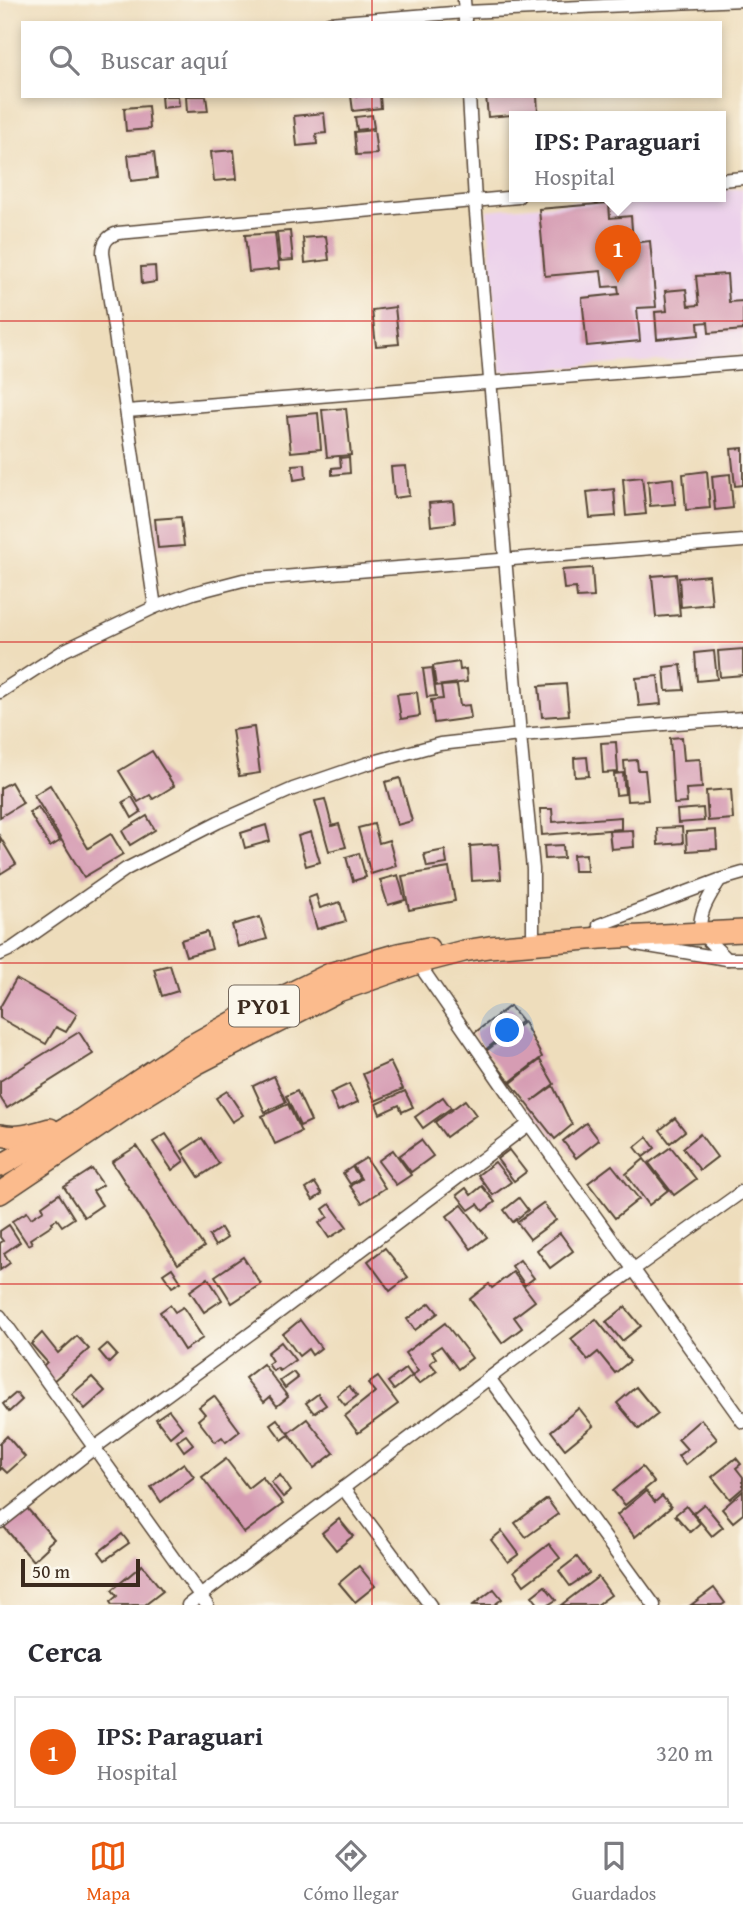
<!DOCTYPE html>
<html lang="es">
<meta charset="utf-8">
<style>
:root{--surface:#fff;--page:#f2f2f3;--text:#2b2b33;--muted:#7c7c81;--line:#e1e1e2;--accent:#ea580c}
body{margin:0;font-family:"Gentium Book Plus",serif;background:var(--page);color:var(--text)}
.scale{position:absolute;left:21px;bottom:18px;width:119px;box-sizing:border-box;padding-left:7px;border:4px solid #3b2a1e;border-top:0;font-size:19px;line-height:24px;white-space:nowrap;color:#3b2a1e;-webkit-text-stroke:5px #fbf7ec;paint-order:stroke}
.you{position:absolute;left:508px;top:1031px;width:24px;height:24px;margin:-18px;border:5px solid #fff;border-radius:50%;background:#1a73e8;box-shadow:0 0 0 10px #1a73e833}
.badge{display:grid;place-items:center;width:46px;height:46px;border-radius:50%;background:var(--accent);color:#fff;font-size:23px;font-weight:700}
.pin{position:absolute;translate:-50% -58px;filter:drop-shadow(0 2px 4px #0008)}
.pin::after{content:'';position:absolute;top:37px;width:24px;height:21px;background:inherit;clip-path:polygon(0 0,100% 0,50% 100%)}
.popup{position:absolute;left:509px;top:111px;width:217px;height:91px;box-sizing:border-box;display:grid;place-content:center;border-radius:0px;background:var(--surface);filter:drop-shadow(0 2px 5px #0005);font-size:23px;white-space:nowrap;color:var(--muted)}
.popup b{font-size:26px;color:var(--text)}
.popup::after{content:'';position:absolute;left:50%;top:100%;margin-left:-14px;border:14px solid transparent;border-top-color:var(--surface)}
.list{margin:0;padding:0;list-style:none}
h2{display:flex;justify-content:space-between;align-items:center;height:91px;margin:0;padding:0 28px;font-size:30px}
h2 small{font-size:23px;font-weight:400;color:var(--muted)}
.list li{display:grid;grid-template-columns:46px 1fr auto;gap:21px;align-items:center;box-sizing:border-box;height:112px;margin:0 14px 14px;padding:0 14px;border:2px solid var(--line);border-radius:0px}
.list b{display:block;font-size:26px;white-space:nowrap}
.list p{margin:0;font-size:23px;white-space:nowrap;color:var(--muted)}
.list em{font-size:23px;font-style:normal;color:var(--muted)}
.icon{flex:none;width:38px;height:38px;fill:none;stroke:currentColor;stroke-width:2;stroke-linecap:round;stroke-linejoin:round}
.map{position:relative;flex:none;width:743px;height:1605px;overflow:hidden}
.search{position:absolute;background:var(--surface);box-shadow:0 4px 10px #0003;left:21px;right:21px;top:21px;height:77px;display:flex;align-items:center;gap:18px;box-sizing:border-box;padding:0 24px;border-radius:0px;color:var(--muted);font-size:26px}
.sheet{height:217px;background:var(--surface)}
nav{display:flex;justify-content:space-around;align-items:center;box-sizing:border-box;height:98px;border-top:2px solid var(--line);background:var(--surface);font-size:19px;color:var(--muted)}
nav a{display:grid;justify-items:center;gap:4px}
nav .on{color:var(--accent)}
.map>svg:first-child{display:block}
</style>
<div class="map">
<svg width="743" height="1605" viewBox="0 0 743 1605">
<rect width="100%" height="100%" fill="#fbf7ec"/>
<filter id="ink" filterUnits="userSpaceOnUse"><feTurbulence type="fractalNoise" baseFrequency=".0143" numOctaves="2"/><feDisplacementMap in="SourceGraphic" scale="14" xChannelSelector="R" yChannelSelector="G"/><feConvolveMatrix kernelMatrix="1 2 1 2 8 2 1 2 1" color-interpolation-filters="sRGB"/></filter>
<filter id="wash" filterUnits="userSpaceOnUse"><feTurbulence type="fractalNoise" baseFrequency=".00686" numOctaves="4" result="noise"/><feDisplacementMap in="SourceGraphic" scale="28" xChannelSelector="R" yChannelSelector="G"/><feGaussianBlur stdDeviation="1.57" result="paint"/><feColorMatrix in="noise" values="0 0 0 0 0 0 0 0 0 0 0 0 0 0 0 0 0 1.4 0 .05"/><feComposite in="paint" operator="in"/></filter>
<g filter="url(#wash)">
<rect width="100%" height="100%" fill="#eeddbc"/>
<!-- built -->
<path fill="#ecd1eb" d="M743,188V355L501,372L487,210L635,197H721V190Z"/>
<g id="blocks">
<!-- building -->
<g fill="#d69cb3">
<path d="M161,96H178L179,106L162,108Z"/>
<path d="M186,96H206L208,111L187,112Z"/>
<path d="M351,96H380L381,108L353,111Z"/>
<path d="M486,96H537L538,113L488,117Z"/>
<path d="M148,106L150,129L126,131L124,108Z"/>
<path d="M324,113L326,133L316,134L317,144L297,146L294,116Z"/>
<path d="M372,115L374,128L357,130L355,117Z"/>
<path d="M374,130L377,154L356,155L354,132Z"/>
<path d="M234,150L237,179L214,181L211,152Z"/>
<path d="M154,152L157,178L131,181L128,155Z"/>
<path d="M609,203L610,218L631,216L633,243L650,241L656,307L637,308L640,341L587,346L582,298L619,294L618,286L603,287L601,271L545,276L539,209Z"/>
<path d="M290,231L293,260L280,261L277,232Z"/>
<path d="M275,233L279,269L249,272L245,235Z"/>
<path d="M326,236L329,260L305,263L303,238Z"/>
<path d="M155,266L156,282L142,284L141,267Z"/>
<path d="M727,274L729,302L743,301V330L709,333L708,322L698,323L699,335L657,339L655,312L667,311L665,291L686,289L688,306L699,305L696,276Z"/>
<path d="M395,307L399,344L376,346L372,310Z"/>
<path d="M346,408L351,455L327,457L322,410Z"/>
<path d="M318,413L321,449L291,452L287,416Z"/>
<path d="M743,448V485L735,486L731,449Z"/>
<path d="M349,457L350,473L332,475V468L341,467L340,458Z"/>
<path d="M305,464L306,478L294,480L292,465Z"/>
<path d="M406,466L409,496L394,498L391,467Z"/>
<path d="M707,471L710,508L686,510L683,474Z"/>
<path d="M730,474L733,508L715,510L712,476Z"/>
<path d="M642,477L646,514L626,516L623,479Z"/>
<path d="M673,478L675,504L650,506L648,481Z"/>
<path d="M614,489L616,516L590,518L587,492Z"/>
<path d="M453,501L455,523L431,526L429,503Z"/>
<path d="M181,517L184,546L158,548L155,519Z"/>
<path d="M592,568L594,597L577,598L576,588L564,589L562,570Z"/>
<path d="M676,574L680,615L656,617L652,576Z"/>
<path d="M709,575L712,604L681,607L679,578Z"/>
<path d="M743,649V675L720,677L718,651Z"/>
<path d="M714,651L717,679L697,681L695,653Z"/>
<path d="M459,662L460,670L466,669L467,682L436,686L433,666Z"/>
<path d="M681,665L684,690L666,691L664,667Z"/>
<path d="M432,668L436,696L427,697L423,669Z"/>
<path d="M658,676L661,704L639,706L636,678Z"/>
<path d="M566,684L569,715L542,717L539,686Z"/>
<path d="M457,685L460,706L469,705L471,718L434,723L431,700L443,699L441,686Z"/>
<path d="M417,692L420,716L401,719L397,694Z"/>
<path d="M254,727L260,773L239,776L232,730Z"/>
<path d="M682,737L684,760L700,759L702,788L686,789L687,803L674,804L670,738Z"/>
<path d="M616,742L618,772L603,773L601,743Z"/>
<path d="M152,751L174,786L153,799L150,795L138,802L119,771Z"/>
<path d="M587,757L589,776L575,777L574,758Z"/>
<path d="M637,760L638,770H645L648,800L627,801L624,761Z"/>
<path d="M623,773L625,794L616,795L614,774Z"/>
<path d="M400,778L412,821L397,825L385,782Z"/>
<path d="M11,782L23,803L0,817V788Z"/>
<path d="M50,785L88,848L111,834L123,854L84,877L34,795Z"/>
<path d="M731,789L733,819L708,821L706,791Z"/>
<path d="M132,797L141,812L132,818L123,802Z"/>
<path d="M325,799L332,826L339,824L346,847L329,851L315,801Z"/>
<path d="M38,807L60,841L50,847L29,812Z"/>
<path d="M703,808L704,821L678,823L677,810Z"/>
<path d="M540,809H552L553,822L621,817V829L542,835Z"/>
<path d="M147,816L155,830L130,845L122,831Z"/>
<path d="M374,824L379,843L389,840L396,866L371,874L358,828Z"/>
<path d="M266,825L270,841L245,848L241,833Z"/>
<path d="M682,827L683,843L658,845L657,828Z"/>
<path d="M633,830L634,847L611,849L609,831Z"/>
<path d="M716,830L717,849L687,851L686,832Z"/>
<path d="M311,832L320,862L306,866L298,836Z"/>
<path d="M0,837L16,864L0,874Z"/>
<path d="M498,844L501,879L472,881L470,846Z"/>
<path d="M563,845L564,858L545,859L544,846Z"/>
<path d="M445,850L447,864L427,867L424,854Z"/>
<path d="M359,853L366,877L353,881L346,857Z"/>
<path d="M586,854L587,871H574L573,855Z"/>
<path d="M449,868L455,901L409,910L402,876Z"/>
<path d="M398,875L405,900L388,905L380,880Z"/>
<path d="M316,895L320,908L340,902L346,921L317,929L308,898Z"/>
<path d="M260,917L267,939L238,947L232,925Z"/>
<path d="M207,932L212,949L186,956L181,940Z"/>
<path d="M170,965L178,991L162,996L154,969Z"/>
<path d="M16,979L77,1014L66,1032L56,1027L46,1044L0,1018V1007Z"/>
<path d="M510,1006L522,1021L485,1050L473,1034Z"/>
<path d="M524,1022L542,1057L510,1082L486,1051Z"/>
<path d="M79,1032L93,1054L7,1108L0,1097V1081Z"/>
<path d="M540,1060L554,1084L532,1101L553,1086L572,1125L555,1139L511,1083Z"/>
<path d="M390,1062L403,1089L375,1101L363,1074Z"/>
<path d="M274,1076L286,1102L265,1112L253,1086Z"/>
<path d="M349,1084L358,1102L338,1111L330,1093Z"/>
<path d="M227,1091L243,1115L232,1122L216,1098Z"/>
<path d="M297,1091L311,1121L300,1126L286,1096Z"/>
<path d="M405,1091L413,1107L402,1112L399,1105L380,1114L376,1104Z"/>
<path d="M443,1097L451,1108L423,1128L415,1117Z"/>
<path d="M465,1100L476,1115L446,1137L435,1122Z"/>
<path d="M288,1104L301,1132L275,1144L262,1116Z"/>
<path d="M675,1118L685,1131L670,1143L660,1130Z"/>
<path d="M586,1123L599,1140L576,1158L563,1141Z"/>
<path d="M166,1134L184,1161L172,1170L153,1142Z"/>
<path d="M700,1134L717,1157L700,1170L683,1148Z"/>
<path d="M647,1137L655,1148L643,1157L635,1147Z"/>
<path d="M202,1138L219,1164L199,1177L182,1151Z"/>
<path d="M421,1140L433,1156L411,1172L399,1156Z"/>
<path d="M137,1146L204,1247L178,1264L112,1162Z"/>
<path d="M671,1147L696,1179L674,1195L649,1163Z"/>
<path d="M393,1150L411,1175L396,1185L378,1161Z"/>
<path d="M509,1150L526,1172L514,1181L497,1159Z"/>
<path d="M366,1158L385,1188L362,1203L350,1186L361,1179L353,1166Z"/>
<path d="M644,1159L668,1190L649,1205L626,1174Z"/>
<path d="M495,1162L511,1182L493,1195L478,1175Z"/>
<path d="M612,1165L639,1199L615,1218L588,1183Z"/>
<path d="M352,1167L360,1178L350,1184L343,1173Z"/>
<path d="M92,1169L103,1185L93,1191L102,1205L84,1217L64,1187Z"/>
<path d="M315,1183L322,1194L313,1200L306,1189Z"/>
<path d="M482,1186L495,1202L483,1211L478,1204L469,1210L457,1195L466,1188L471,1195Z"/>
<path d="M59,1194L74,1218L62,1226L57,1219L52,1222L53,1224L30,1239L32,1243L28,1245L12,1221L27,1212L31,1218L44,1210L42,1206Z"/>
<path d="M519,1198L528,1210L513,1222L504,1210Z"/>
<path d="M543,1203L556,1220L530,1239L517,1222Z"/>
<path d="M330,1204L347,1227L329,1238L319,1223L328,1217L323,1209Z"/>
<path d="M462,1205L487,1237L471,1249L447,1216Z"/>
<path d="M9,1225L20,1242L4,1253L10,1263L0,1270V1243L3,1241L0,1237V1231Z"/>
<path d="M221,1228L227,1238L215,1246L209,1236Z"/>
<path d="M560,1233L573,1251L550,1268L537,1250Z"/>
<path d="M385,1248L408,1277L390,1291L368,1261Z"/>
<path d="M243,1257L261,1284L232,1303L215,1276Z"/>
<path d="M520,1260L534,1278L525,1285L512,1266Z"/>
<path d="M172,1268L181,1282L172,1287L163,1274Z"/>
<path d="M513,1272L535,1301L514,1317L522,1328L502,1343L470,1299L489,1284L492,1288Z"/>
<path d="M208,1278L222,1300L204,1312L190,1291Z"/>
<path d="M430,1303L438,1313L415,1330L407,1319Z"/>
<path d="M170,1305L175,1312L183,1307L203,1338L184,1350L160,1312Z"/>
<path d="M625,1307L641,1326L622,1341L606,1322Z"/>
<path d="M596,1319L630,1361L615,1373L598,1352L588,1360L571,1339Z"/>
<path d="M300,1320L321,1348L312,1355L308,1349L299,1356L283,1334Z"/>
<path d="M445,1323L472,1358L458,1369L441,1346L432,1352L436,1358L430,1363L437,1371L419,1384L412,1376L394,1390L388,1382L406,1368L412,1376L418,1371L405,1353Z"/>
<path d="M42,1333L58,1353L77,1336L89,1349L51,1383L40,1369L47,1362L31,1344Z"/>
<path d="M281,1342L295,1360L280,1371L277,1368L273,1371L268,1364L272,1361L267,1353Z"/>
<path d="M107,1344L117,1355L109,1363L99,1351Z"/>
<path d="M263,1364L288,1397L277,1406L270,1397L264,1402L245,1378Z"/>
<path d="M293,1372L298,1378L285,1388L280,1381Z"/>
<path d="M92,1377L105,1391L85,1409L72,1394Z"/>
<path d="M378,1377L398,1404L358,1433L345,1416L375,1392L368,1384Z"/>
<path d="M349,1386L357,1396L345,1405L337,1395Z"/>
<path d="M636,1387L658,1414L639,1429L617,1403Z"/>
<path d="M16,1393L22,1400L9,1412L3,1404Z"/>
<path d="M318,1394L326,1405L314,1413L306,1403Z"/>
<path d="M214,1396L240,1431L226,1442L222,1437L215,1442L198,1420L205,1414L199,1407Z"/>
<path d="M579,1408L593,1426L565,1449L551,1431Z"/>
<path d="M169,1410L182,1427L170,1437L156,1419Z"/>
<path d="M277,1419L289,1435L282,1440L270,1424Z"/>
<path d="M307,1419L334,1453L314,1468L288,1433Z"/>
<path d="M701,1419L717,1439L685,1465L678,1456L687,1449L678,1439Z"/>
<path d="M186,1435L193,1444L184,1451L177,1441Z"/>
<path d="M7,1436L25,1457L7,1473L2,1468L0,1470V1443Z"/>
<path d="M736,1458L741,1464L736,1468L743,1477V1488L730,1499L712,1477Z"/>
<path d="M226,1459L248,1488L262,1477L283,1504L244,1533L202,1477Z"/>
<path d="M184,1463L194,1477L161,1502L151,1487Z"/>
<path d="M642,1467L654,1482L625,1505L613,1491Z"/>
<path d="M280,1475L291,1491L283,1497L271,1482Z"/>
<path d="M646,1491L655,1502L662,1496L671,1507L635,1537L617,1515Z"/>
<path d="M743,1491V1514L733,1522L722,1509Z"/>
<path d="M547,1499L558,1514L526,1537L515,1523Z"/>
<path d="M704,1504L723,1527L712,1536L693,1513Z"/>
<path d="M686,1506L700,1523L690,1532L675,1515Z"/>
<path d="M26,1507L54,1539L47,1545L48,1547L33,1561L4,1527Z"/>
<path d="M339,1519L353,1536L336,1550L322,1533Z"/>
<path d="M502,1531L519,1554L508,1562L491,1540Z"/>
<path d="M122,1534L129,1543L105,1560L99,1552Z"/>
<path d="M549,1544L560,1558L524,1585L514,1571Z"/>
<path d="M577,1557L589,1573L570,1586L559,1571Z"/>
<path d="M142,1565L163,1591L145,1605H112L110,1602L117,1596L112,1590Z"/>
<path d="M359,1566L375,1586L355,1602L339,1583Z"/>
<path d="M598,1577L611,1595L597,1605H561Z"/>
<path d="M545,1586L556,1600L548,1605H539L532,1596Z"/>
<path d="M714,1588L725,1603L722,1605H691Z"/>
<path d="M494,1589L502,1599L494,1605H473Z"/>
</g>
</g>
</g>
<g filter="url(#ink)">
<use href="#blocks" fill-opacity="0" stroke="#564536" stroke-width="2"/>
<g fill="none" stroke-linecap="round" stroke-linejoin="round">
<defs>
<g id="minor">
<path d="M329,23L465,12L464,0"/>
<path d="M465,23V12L743,0"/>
<path d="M469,96L475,201L520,735L533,869V932"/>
<path d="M721,180L743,178"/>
<path d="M127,411L743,363"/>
<path d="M155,607L103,253C103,242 108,236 118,233L518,197"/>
<path d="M0,692L65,650L155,607L193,593L243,580L743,541"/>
<path d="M719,881C711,894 694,918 703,934C709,943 720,951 727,959"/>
<path d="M599,925L719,880L743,873"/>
<path d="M636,944L727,959H743"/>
<path d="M0,954L13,948L126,869L218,822L293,789L366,764L440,744L520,735L743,718"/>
<path d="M418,963L529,1124L743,1422"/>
<path d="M0,1316L207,1605"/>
<path d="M489,1378L654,1605"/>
<path d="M343,1488L430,1605"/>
<path d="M0,1522L94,1448L262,1325L529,1124"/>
<path d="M188,1605L634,1269L743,1191"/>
</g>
<g id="trunk">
<path d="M0,1135C18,1139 33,1134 50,1129"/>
<path d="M0,1166L82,1119L187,1048L248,1014L332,973L398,954L428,948"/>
<path d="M0,1193L141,1098L196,1064L338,991L418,963L464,951L489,947L601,938L743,931"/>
</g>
</defs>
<!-- minor casing -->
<use href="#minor" stroke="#564536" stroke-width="15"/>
<!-- trunk casing -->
<use href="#trunk" stroke="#564536" stroke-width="24"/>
<!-- minor -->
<use href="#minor" stroke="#fff" stroke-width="12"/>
<!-- trunk -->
<use href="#trunk" stroke="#fbbb8d" stroke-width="21"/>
</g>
</g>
<!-- grid -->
<path fill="none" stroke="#d62828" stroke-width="2" stroke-opacity="0.55" d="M372,0V23M372,96V1605M0,321H743M0,642H743M0,963H743M0,1284H743"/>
<g text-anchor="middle" stroke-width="5" stroke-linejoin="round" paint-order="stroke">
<!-- shield labels -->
<rect fill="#fbf7ec" stroke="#75685c" stroke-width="2" x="229" y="985.5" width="70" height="41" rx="5"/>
<g font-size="24" font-weight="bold" fill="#3b2a1e">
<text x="264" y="1014">PY01</text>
</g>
</g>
</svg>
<div class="scale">50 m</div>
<div class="you"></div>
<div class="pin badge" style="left:618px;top:283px">1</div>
<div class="popup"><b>IPS: Paraguari</b>Hospital</div>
<div class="search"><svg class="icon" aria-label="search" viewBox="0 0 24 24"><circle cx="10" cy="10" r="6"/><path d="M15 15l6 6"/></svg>Buscar aquí</div>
</div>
<section class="sheet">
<h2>Cerca<small></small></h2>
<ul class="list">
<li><span class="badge">1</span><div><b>IPS: Paraguari</b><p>Hospital</p></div><em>320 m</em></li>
</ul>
</section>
<nav>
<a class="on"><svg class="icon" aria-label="map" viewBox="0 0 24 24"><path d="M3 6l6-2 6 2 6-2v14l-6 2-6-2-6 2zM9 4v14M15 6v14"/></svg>Mapa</a>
<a><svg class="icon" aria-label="directions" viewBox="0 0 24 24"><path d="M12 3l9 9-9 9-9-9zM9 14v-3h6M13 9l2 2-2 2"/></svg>Cómo llegar</a>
<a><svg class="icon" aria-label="saved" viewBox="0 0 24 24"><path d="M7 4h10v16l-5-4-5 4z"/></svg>Guardados</a>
</nav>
